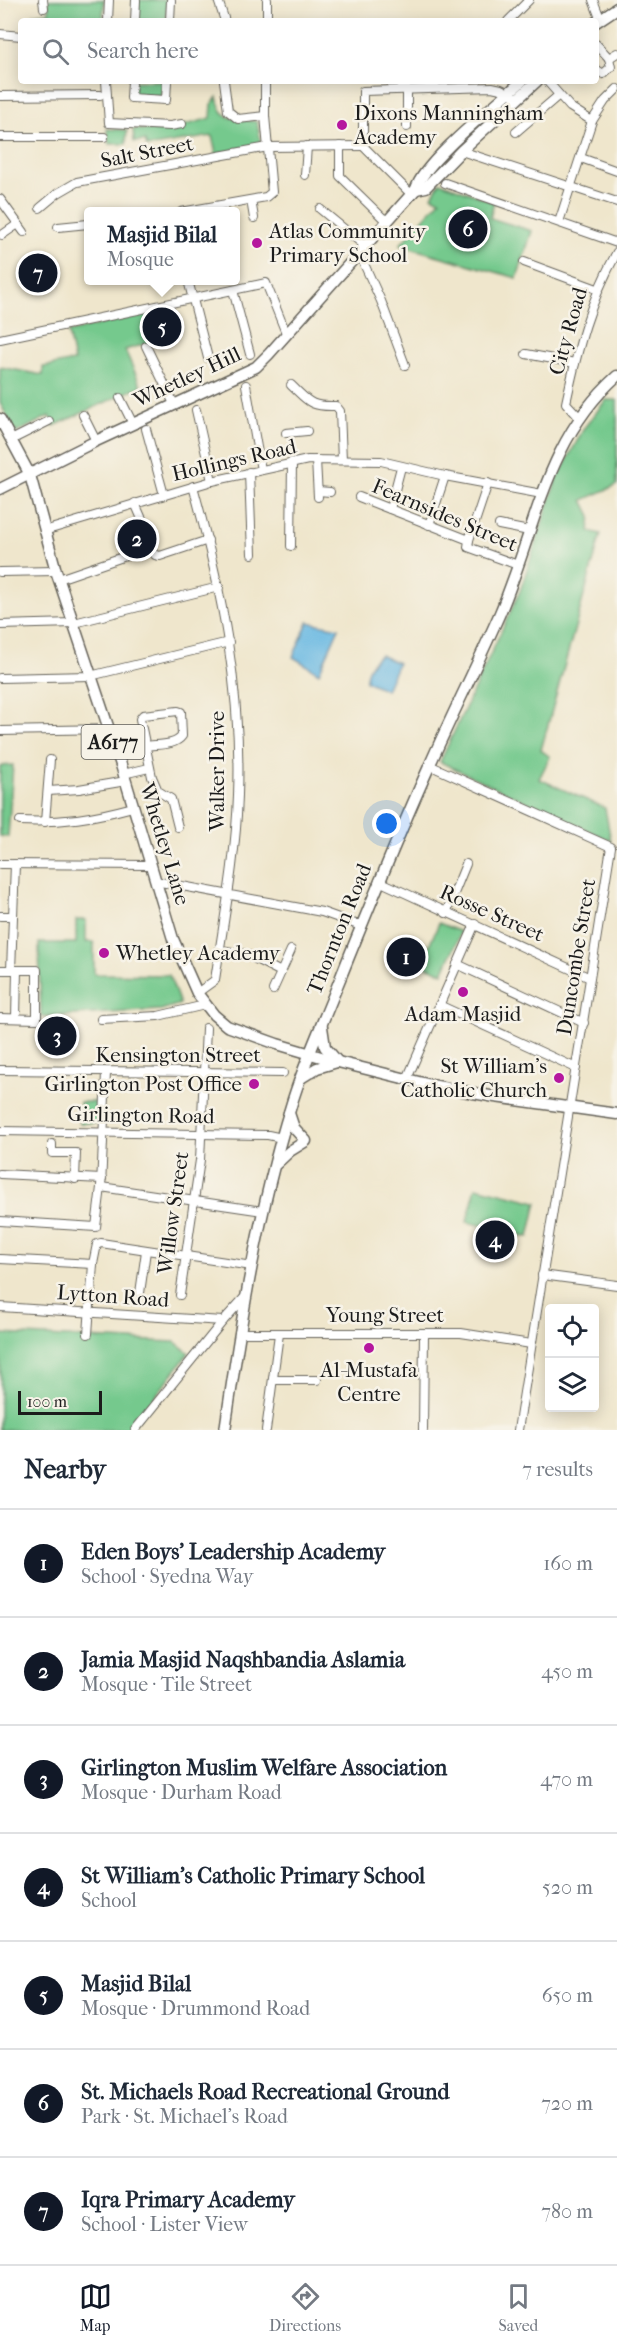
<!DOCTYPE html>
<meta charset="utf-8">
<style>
:root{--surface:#fff;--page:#f6f6f7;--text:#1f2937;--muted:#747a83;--line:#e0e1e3;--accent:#111827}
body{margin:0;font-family:"IM FELL French Canon",serif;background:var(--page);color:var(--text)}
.controls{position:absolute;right:18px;bottom:18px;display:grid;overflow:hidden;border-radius:6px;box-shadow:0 3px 15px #0003}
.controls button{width:54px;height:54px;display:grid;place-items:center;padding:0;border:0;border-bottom:2px solid var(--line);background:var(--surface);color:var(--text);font:30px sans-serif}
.scale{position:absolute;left:18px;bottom:15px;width:84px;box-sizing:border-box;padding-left:6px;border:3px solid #1c1c1c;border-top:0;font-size:16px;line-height:21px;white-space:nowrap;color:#1c1c1c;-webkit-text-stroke:4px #f7f3e8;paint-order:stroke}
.you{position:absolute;left:387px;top:824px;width:21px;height:21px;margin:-15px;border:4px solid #fff;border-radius:50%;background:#1a73e8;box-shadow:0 0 0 9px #1a73e833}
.badge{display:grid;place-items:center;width:39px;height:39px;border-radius:50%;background:var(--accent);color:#fff;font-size:20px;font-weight:700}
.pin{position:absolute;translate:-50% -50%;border:3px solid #fff;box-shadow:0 2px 6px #0006}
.popup{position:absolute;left:84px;top:207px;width:156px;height:78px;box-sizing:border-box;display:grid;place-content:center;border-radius:6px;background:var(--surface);filter:drop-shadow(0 2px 4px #0005);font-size:20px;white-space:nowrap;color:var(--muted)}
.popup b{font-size:22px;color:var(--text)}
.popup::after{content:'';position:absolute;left:50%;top:100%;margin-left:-12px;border:12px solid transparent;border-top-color:var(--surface)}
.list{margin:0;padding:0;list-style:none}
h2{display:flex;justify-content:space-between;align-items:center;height:78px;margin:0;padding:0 24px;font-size:26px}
h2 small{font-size:20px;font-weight:400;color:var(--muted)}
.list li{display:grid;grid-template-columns:39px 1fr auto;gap:18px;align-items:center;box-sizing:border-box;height:108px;padding:0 24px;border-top:2px solid var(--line)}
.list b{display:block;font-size:22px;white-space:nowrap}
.list p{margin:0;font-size:20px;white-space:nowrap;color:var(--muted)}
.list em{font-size:20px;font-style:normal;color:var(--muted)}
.icon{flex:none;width:33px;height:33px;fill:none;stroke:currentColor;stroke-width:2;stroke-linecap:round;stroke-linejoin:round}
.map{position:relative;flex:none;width:617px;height:1430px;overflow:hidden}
.search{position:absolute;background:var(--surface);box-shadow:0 3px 15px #0003;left:18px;right:18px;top:18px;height:66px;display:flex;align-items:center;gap:15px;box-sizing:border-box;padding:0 21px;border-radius:6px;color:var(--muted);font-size:22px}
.sheet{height:834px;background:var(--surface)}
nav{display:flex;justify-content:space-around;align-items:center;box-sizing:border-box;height:84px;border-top:2px solid var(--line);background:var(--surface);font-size:16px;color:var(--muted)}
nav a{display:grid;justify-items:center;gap:3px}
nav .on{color:var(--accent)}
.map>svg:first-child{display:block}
</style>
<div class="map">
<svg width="617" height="1430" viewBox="0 0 617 1430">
<rect width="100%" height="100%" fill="#f7f3e8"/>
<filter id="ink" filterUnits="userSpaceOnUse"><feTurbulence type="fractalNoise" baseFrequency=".0167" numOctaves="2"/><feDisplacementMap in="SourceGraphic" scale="12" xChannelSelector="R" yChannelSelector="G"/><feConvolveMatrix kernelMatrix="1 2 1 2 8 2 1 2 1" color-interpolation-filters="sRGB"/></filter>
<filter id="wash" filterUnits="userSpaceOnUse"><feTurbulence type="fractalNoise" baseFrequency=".008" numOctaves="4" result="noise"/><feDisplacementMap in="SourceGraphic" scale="24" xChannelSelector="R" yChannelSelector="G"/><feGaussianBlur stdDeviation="1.35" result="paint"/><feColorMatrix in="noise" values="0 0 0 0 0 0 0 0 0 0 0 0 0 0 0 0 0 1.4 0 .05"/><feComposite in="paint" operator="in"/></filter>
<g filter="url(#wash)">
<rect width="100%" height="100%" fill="#efe6cc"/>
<!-- green -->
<g fill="#75c98d" stroke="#487254" stroke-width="1.5">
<path d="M48,0H104L103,21H34V14L49,12Z"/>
<path d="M138,0H167L166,21H137Z"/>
<path d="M134,81H163L161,97L133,95Z"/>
<path d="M217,97C222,124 236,117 257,122L261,143L259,145L216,154L212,136L147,147L145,141L134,142L133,129L165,131L211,118L212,104Z"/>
<path d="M107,129L127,130L126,144H109Z"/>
<path d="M440,182L494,202L490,218L532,231L517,278L400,245L440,200L432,196Z"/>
<path d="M149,313L162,339L125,350L141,386L54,426L49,416L16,433L0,403V367L43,375V367L74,361L68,332Z"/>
<path d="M606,400H617V485L583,500L591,516L589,531L601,534L541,750L550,757L539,779L605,808L611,841L440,762L520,591L556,481L584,428Z"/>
<path d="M13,765L8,837L0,836V766Z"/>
<path d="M76,920H86V942H94V974L169,975L180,1004L161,1010L41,1017L39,943H76Z"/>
<path d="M439,923L461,932L443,973L421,964Z"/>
<path d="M80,1102H100L99,1121L97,1123H80Z"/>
<path d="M476,1187L537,1202L529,1237L467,1222Z"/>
<path d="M1,1334L175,1342L189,1353L129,1430H0Z"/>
</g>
<!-- water -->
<g fill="#67b8e2" stroke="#426a7f" stroke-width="1.5">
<path d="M308,622L339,628L319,673L293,657Z"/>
<path d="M380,655L398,663L386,690L366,681C365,672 372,660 380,655Z"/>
</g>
</g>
<g filter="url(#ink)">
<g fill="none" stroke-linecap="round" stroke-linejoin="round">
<defs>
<g id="minor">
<path d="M43,0L44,8"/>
<path d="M218,0L225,21"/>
<path d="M593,0L600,18"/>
<path d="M108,21L109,0"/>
<path d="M135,21L136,0"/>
<path d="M170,21L171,0"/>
<path d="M267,21V0"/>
<path d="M508,21L529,0"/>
<path d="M0,34L21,36"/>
<path d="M596,44L609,58"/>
<path d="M609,58L617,53"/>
<path d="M596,69L603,74L611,67L609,58"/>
<path d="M106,81L109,123L170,126L182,124"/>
<path d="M132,81L131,98L166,100L167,81"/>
<path d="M224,81L228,111L238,119L265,116"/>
<path d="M547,81L570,107L592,121"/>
<path d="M0,96L100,95"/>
<path d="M407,127V89"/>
<path d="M516,132L559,95"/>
<path d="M0,137H104"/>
<path d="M340,146V176L386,221"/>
<path d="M461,151L617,202"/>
<path d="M581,158L617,171"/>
<path d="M305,175L307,146"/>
<path d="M445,183L617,243"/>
<path d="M411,194L363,146V91L492,87L501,89L513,95"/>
<path d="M0,199L24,232"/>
<path d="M251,200L254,218"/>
<path d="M40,208L58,193L77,182L268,147L363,146"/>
<path d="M320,209L365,246"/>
<path d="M181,212L266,197L272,192L265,116V81"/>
<path d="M559,222L592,121L605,101L617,89"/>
<path d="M58,227L88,224"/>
<path d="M2,235L18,224"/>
<path d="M359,253L381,301L405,365"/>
<path d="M524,262L597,289"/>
<path d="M188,280L208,358"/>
<path d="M233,290L250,354"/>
<path d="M0,339L266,283L286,333"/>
<path d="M146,346L174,404"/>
<path d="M526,354L575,363"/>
<path d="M246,385L261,470"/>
<path d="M291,385C309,402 310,407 336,406L340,411L342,460"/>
<path d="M120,398L133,424"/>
<path d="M196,410L212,481"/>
<path d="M83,415L96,441"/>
<path d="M580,418L566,403C578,347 589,303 617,252"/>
<path d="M146,429L164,495"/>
<path d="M286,433L307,431"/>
<path d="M11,440L49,421"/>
<path d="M316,460L318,497"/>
<path d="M249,472L252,554"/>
<path d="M193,486C221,587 242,690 238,795C236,857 224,919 215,980L197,993"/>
<path d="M318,491L330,492"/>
<path d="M359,497L469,540L468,547L518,565"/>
<path d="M390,509L401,467"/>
<path d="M429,525L445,476"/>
<path d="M499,525L529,531"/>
<path d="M44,531L212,481L308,460L381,461L445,476L542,494"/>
<path d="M469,540L488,483"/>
<path d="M291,546L292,462"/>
<path d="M149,548L155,555L160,556L208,540"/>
<path d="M0,572L56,571"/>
<path d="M59,579L149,548L151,540L135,503"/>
<path d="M0,625L74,623L219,587"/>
<path d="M0,678L90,676L229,642"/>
<path d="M0,731L109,729"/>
<path d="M145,746C158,744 175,746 182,736L181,712L178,711L143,715L140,719L152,777L158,791L171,799L178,827"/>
<path d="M429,765L611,847L518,1430"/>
<path d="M123,774L149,768"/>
<path d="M48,791L79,789L126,781"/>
<path d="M20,821C63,823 92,818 133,807"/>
<path d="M45,822L50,760"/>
<path d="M0,864L150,865"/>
<path d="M155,881L322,912L361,926"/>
<path d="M379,881L590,978"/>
<path d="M446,913L466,864"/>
<path d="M0,916H13"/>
<path d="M220,950L246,954L281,972"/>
<path d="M457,964L584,1023"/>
<path d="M0,970H37V1019L0,1018"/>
<path d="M11,970L15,864"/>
<path d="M273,990L291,950"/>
<path d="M439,1005L576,1068"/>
<path d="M16,1018L17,970"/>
<path d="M101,1019L158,1016L205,1005"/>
<path d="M0,1070L283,1073"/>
<path d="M407,1079L475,924"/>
<path d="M0,1131L268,1135L282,1138"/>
<path d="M52,1144V1153H76L75,1179"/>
<path d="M0,1174L102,1179"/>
<path d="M101,1187L263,1211"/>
<path d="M0,1221L96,1227L101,1187L106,1073"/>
<path d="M0,1259L93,1264"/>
<path d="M542,1275L617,1285"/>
<path d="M140,1293L146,1251"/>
<path d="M180,1295L200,1160L206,1028"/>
<path d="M0,1307L223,1321"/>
<path d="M239,1333H461L531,1344"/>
<path d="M88,1334L93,1264L97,1244L101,1243L252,1266"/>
<path d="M273,1380H317"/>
<path d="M135,1430L223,1321L245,1297"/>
<path d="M266,1430L279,1334"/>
<path d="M423,1430L424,1334"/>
</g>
<g id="major">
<path d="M596,22L617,8"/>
<path d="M416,189L426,187L461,151L537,81"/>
<path d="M0,419L30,475L56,571L121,765L173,939L197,993L214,1015L227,1026L277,1044L338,1062L431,1085L495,1097L617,1114"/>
<path d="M0,489L96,441L256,367L269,354L416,189C423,162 498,103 522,81"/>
<path d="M322,1027L325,1047L337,1061"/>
<path d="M301,1078L317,1068L337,1062"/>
<path d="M276,1164L290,1151L306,1141L294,1128L289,1113"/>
<path d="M225,1430C241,1321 258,1212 291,1106C303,1065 322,1025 338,984C367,912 396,840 428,769C451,716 477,666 500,613C536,530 545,440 617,376"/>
</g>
</defs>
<!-- minor casing -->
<use href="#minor" stroke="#66635a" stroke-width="10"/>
<!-- major casing -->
<use href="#major" stroke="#66635a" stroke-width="13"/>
<!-- minor -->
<use href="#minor" stroke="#fff" stroke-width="8"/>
<!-- major -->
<use href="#major" stroke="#fff" stroke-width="10"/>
</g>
</g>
<!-- markers -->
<g fill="#b5179e" stroke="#f7f3e8" stroke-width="2">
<circle cx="342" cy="125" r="6"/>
<circle cx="257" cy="243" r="6"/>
<circle cx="104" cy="953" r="6"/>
<circle cx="463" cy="992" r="6"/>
<circle cx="559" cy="1078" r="6"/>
<circle cx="254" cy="1084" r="6"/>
<circle cx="369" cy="1348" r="6"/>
</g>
<g text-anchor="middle" stroke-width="5" stroke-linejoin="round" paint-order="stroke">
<!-- shield labels -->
<rect fill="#f7f3e8" stroke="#5e5c59" stroke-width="1.5" x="81.5" y="725" width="63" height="34" rx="4.5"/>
<g font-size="20" font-weight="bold" fill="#1c1c1c">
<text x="113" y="749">A6177</text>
</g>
<!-- poi labels -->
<g font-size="21" fill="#1c1c1c" stroke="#f7f3e8" text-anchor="start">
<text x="354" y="120">Dixons Manningham<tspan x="354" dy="24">Academy</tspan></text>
<text x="269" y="238">Atlas Community<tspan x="269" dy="24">Primary School</tspan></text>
<text x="116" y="960">Whetley Academy</text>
<text x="463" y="1021" text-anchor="middle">Adam Masjid</text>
<text x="547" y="1073" text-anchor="end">St William's<tspan x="547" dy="24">Catholic Church</tspan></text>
<text x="242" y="1091" text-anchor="end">Girlington Post Office</text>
<text x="369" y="1377" text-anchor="middle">Al-Mustafa<tspan x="369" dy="24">Centre</tspan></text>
</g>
<!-- street labels -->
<g font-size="21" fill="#1c1c1c" stroke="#f7f3e8">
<text transform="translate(147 152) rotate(-11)" y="7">Salt Street</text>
<text transform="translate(568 331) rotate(-74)" y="7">City Road</text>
<text transform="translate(187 377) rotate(-25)" y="7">Whetley Hill</text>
<text transform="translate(234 460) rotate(-13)" y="7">Hollings Road</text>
<text transform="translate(445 515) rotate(23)" y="7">Fearnsides Street</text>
<text transform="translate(217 771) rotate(-90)" y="7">Walker Drive</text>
<text transform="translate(165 844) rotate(73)" y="7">Whetley Lane</text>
<text transform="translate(492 913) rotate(24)" y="7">Rosse Street</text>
<text transform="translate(339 929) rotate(-68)" y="7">Thornton Road</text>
<text transform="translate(576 957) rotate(-81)" y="7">Duncombe Street</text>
<text x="178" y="1062">Kensington Street</text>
<text transform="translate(141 1115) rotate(1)" y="7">Girlington Road</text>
<text transform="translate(173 1213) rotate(-82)" y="7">Willow Street</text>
<text transform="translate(113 1296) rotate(4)" y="7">Lytton Road</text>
<text x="385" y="1322">Young Street</text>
</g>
</g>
</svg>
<div class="controls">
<button><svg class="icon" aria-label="locate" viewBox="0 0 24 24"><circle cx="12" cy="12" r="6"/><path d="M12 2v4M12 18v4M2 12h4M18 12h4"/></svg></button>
<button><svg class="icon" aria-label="layers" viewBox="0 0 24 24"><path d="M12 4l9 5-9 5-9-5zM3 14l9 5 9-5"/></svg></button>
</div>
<div class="scale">100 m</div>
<div class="you"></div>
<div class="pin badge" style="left:406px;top:957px">1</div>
<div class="pin badge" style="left:137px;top:539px">2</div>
<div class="pin badge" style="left:57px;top:1036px">3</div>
<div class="pin badge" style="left:495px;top:1240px">4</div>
<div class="pin badge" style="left:162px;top:327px">5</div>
<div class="popup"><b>Masjid Bilal</b>Mosque</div>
<div class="pin badge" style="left:468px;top:229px">6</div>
<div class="pin badge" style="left:38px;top:273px">7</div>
<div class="search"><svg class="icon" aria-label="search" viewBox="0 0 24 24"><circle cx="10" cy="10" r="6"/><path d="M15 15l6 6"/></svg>Search here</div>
</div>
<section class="sheet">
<h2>Nearby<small>7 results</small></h2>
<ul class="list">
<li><span class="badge">1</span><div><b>Eden Boys' Leadership Academy</b><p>School · Syedna Way</p></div><em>160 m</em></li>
<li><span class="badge">2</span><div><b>Jamia Masjid Naqshbandia Aslamia</b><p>Mosque · Tile Street</p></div><em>450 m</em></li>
<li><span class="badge">3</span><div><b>Girlington Muslim Welfare Association</b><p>Mosque · Durham Road</p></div><em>470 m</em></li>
<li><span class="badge">4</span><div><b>St William's Catholic Primary School</b><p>School</p></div><em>520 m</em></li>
<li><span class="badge">5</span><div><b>Masjid Bilal</b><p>Mosque · Drummond Road</p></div><em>650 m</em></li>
<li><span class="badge">6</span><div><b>St. Michaels Road Recreational Ground</b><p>Park · St. Michael's Road</p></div><em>720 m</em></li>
<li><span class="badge">7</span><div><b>Iqra Primary Academy</b><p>School · Lister View</p></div><em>780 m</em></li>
</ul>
</section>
<nav>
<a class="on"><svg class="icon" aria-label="map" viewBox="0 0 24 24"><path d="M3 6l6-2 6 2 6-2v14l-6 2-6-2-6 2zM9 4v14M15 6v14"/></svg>Map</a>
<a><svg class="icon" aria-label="directions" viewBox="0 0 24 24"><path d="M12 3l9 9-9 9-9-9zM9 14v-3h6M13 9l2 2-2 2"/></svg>Directions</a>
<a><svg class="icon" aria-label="saved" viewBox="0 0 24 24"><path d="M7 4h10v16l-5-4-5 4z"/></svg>Saved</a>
</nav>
